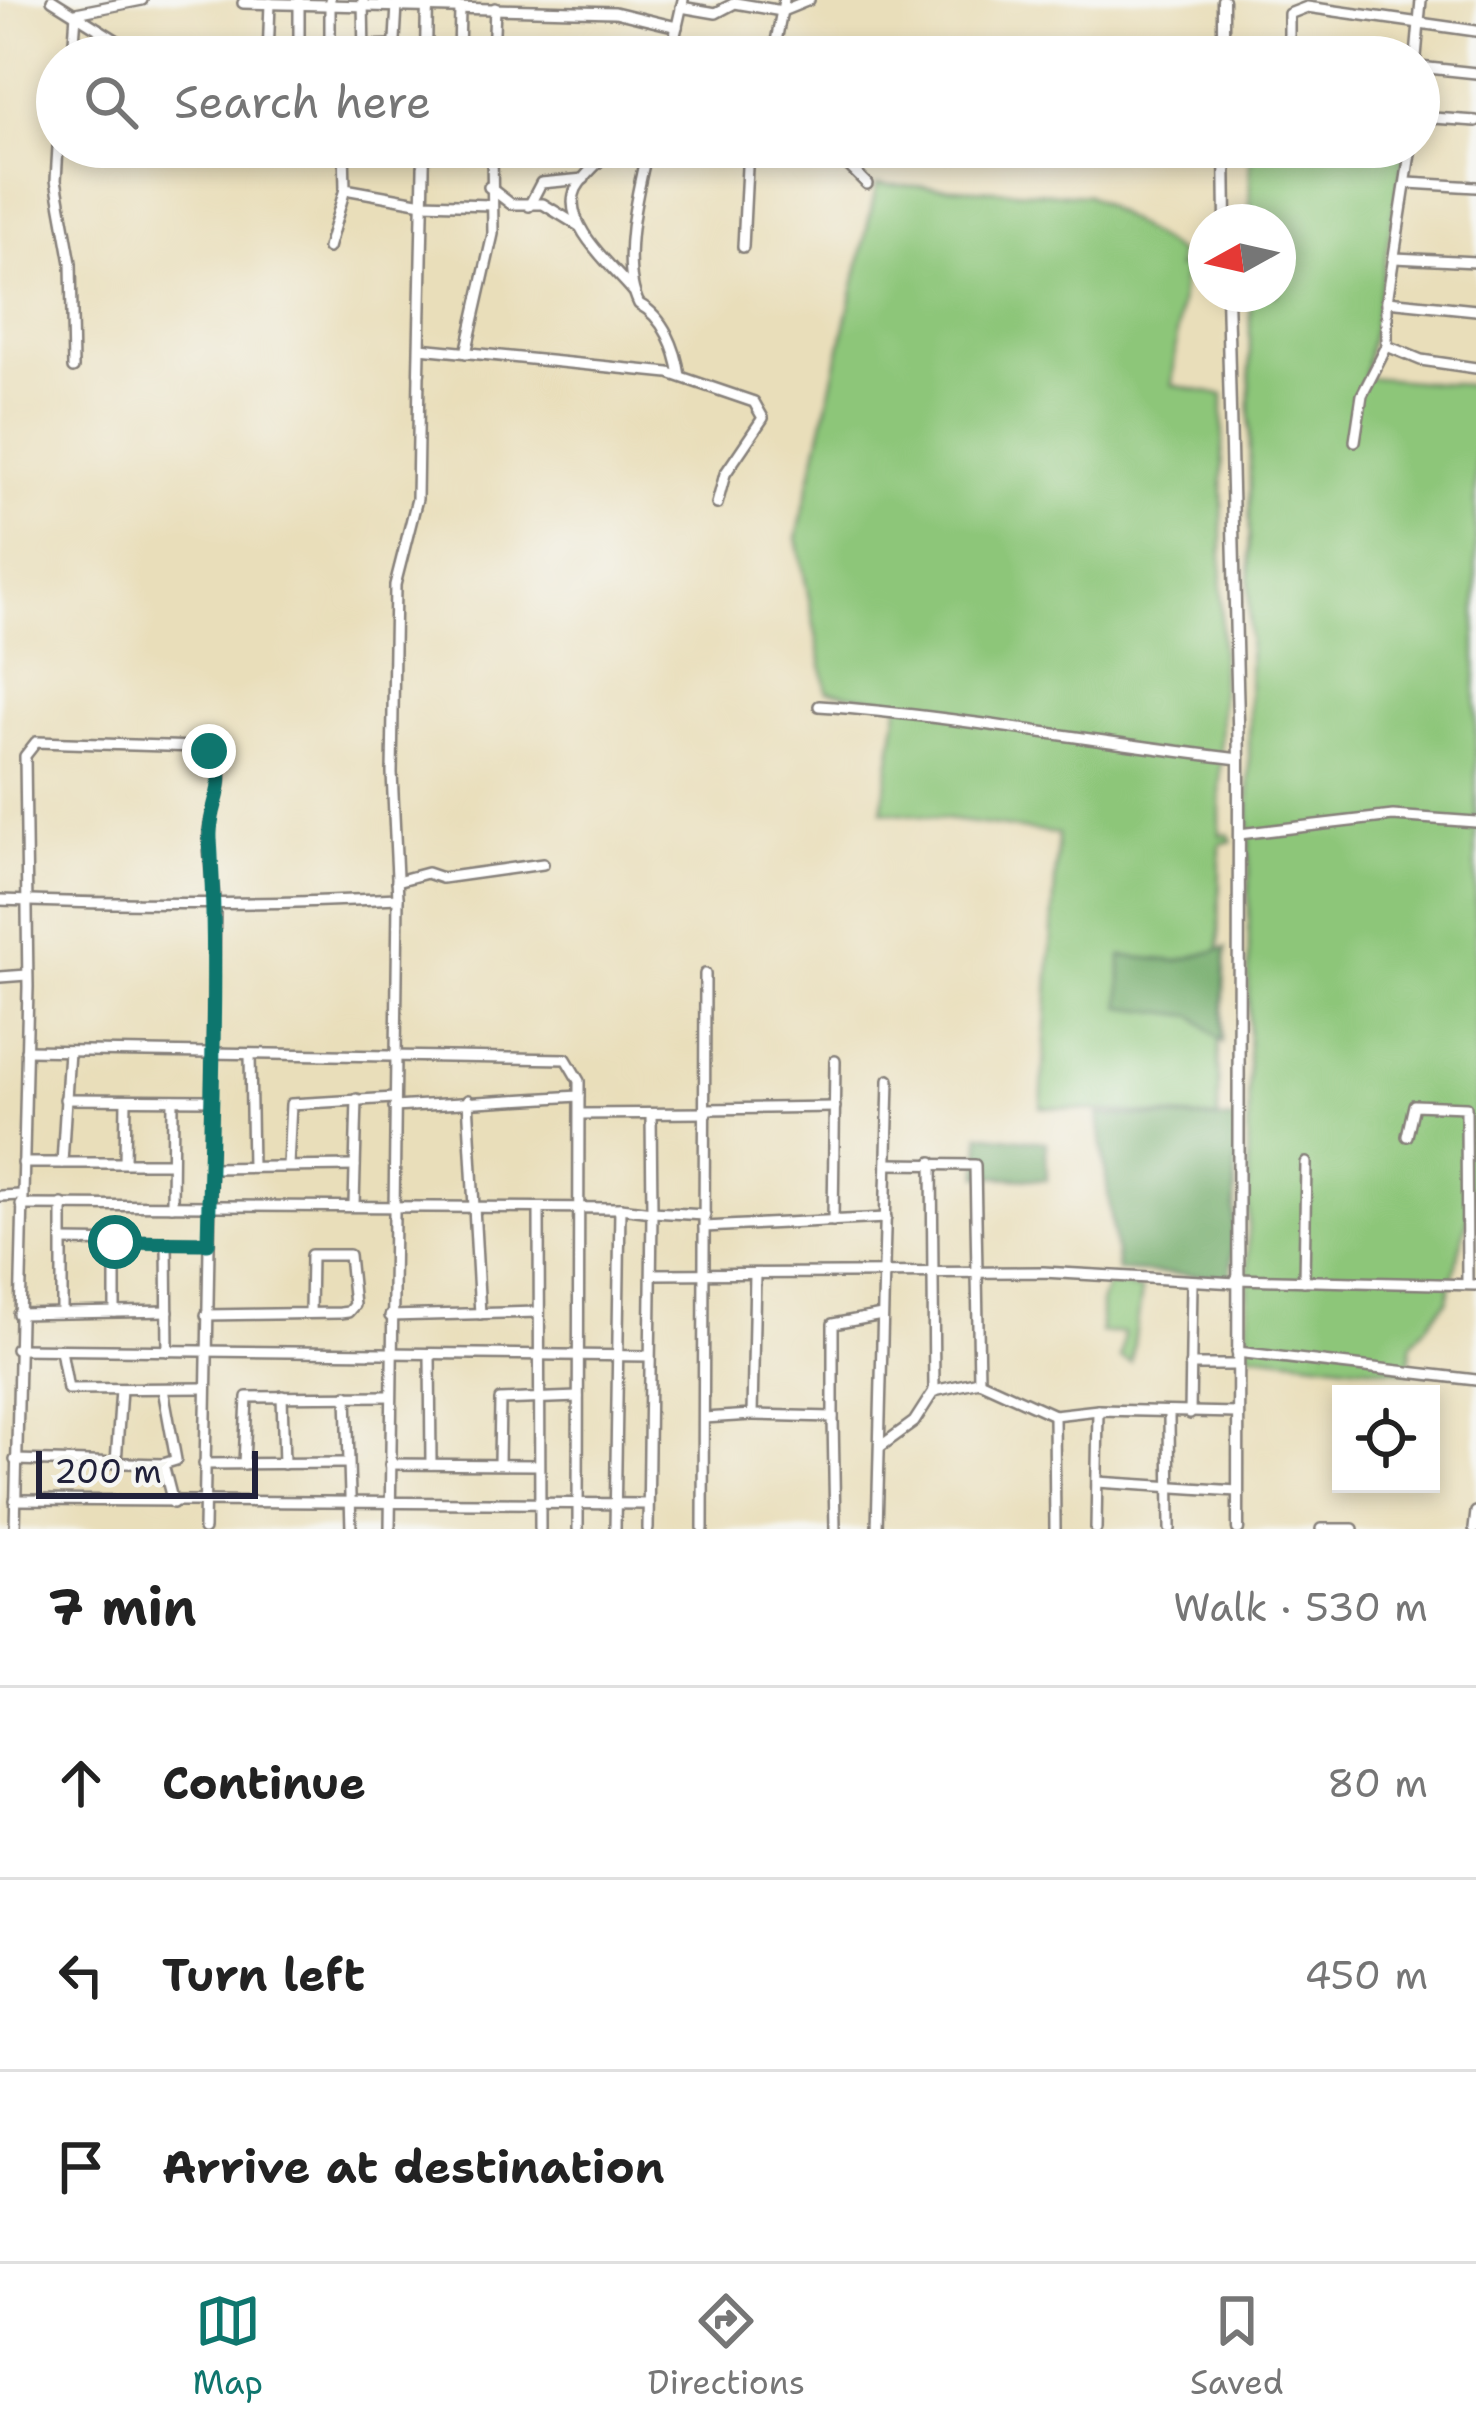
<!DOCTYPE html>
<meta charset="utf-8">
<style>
:root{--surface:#fff;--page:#f6f6f6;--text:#222;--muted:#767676;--line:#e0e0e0;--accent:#0f766e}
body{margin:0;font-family:"Shantell Sans",sans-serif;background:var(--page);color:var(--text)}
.controls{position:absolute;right:36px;bottom:36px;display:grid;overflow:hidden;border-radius:0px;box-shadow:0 6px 18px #0003}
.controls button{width:108px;height:108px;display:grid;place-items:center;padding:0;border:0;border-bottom:3px solid var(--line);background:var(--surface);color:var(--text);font:60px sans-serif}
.compass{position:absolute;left:1188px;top:204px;width:108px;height:108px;border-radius:50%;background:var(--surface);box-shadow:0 6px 18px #0003;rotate:262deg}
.scale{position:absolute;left:36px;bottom:30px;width:222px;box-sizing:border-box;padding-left:12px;border:6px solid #22223b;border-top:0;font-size:33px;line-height:42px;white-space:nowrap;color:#22223b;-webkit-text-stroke:9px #f6f6f2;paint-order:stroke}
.stop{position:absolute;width:36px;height:36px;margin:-27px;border:9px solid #0f766e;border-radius:50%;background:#fff}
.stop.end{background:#0f766e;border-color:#fff;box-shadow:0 3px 12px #0008}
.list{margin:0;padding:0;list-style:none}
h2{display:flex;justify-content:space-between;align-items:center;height:156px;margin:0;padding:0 48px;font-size:51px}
h2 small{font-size:39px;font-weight:400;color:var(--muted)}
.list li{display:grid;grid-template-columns:78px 1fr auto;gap:36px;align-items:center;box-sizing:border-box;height:192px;padding:0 48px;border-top:3px solid var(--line)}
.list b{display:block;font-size:45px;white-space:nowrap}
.list em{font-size:39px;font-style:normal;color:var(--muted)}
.icon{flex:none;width:66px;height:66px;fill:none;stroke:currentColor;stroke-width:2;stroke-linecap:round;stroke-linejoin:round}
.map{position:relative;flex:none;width:1476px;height:1529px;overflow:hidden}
.search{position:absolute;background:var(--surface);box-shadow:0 6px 18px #0003;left:36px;right:36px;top:36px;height:132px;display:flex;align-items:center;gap:30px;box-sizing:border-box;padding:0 42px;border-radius:66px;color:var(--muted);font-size:45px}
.sheet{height:732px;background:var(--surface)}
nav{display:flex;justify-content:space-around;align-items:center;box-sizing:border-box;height:168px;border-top:3px solid var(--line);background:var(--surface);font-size:33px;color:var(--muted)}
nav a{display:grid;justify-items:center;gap:6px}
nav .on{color:var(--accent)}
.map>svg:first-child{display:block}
</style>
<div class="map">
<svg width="1476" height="1529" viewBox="0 0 1476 1529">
<rect width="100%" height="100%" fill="#f6f6f2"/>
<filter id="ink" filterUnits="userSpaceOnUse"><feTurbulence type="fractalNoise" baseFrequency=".00833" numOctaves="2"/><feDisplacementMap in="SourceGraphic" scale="24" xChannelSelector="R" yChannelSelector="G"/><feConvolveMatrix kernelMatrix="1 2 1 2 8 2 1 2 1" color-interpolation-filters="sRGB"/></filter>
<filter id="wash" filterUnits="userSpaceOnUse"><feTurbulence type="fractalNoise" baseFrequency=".004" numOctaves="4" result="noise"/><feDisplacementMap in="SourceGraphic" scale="48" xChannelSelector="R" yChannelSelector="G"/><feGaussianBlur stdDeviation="2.7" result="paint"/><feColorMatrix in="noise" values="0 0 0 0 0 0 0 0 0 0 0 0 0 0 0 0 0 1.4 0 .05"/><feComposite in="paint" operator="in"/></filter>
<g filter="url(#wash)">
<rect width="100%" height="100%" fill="#e9deba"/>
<!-- green -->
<g fill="#8dc679" stroke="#58745a" stroke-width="3">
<path d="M1250,147L1405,149L1364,377L1476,386V1184L1447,1300L1412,1343L1408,1372L1248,1353L1250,294H1278V222H1250Z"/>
<path d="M877,184L1088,195L1179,253L1177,268L1184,265L1172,385L1223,395L1220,835L1228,834L1232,841L1220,844L1218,1119L1041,1107L1058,834L882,811L899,702L827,691L797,538Z"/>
<path d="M1109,1281L1142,1291L1131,1363L1120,1358L1124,1333H1101V1303Z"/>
</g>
<!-- forest -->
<g fill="#72ab69" stroke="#4a6652" stroke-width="3">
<path d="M1226,948L1222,1042L1194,1016L1121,1007V956L1177,961Z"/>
<path d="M1098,1115L1238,1120L1231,1277L1118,1271Z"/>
<path d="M980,1134L1046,1142L1047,1180L979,1176Z"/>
</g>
</g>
<g filter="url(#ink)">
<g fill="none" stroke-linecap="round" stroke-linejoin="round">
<defs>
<g id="minor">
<path d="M52,0L143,57"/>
<path d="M330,0V57"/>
<path d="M363,0L364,57"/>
<path d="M243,3L615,12L677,27"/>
<path d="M681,7L716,13L735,3L782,11L809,0"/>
<path d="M330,47L394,45"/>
<path d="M1223,50L1302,57"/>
<path d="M1289,56V14L1307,7L1476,31"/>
<path d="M73,57L76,13L142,0"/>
<path d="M268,57L270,3"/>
<path d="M299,57V2"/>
<path d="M394,57L397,5"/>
<path d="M459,57L460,8"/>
<path d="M493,57L495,8"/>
<path d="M670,57L683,0"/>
<path d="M773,57L784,0"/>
<path d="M1416,57L1421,0"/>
<path d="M1419,67L1476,73"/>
<path d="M1419,117L1476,121"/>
<path d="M58,147L56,180L71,263L73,368"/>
<path d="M344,147L345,189L423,203L491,205"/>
<path d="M612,147C602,161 585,172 576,189C560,223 614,268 633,291"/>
<path d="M648,147C638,188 619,265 639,304C664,317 676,349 680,376"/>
<path d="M778,147L836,153L867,184"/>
<path d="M1411,147L1387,301V346L1421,360L1476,368"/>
<path d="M1408,183L1476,187"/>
<path d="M489,187L511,204H543L579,226"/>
<path d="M529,206L541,183L584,179"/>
<path d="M743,247L748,147"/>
<path d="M328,248L345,189"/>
<path d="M1395,258L1476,262"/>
<path d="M1387,301L1476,310"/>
<path d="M420,348L669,373L754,402L763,418L725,474L717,504"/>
<path d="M466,353L493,234L492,147"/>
<path d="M1355,441L1362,395L1387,346"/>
<path d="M819,706C960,716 1098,743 1239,759"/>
<path d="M1239,834L1393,816L1476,822"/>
<path d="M397,881L427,873L442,878L543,864"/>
<path d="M0,900C133,905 265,905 398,898"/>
<path d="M0,977L27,975"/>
<path d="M26,1050L566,1059L579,1081L578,1529"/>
<path d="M250,1055L252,1167"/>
<path d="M65,1099L210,1100"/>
<path d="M468,1100L480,1314"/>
<path d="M394,1107L579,1096"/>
<path d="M706,1109L835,1107"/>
<path d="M580,1114L706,1113"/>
<path d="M651,1114L652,1212L705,1215"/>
<path d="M1407,1136L1414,1105L1466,1107L1467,1284"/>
<path d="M125,1162L126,1100"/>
<path d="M932,1162L934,1391"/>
<path d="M23,1163H171"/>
<path d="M62,1163L69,1051"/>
<path d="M887,1164L975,1165L979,1381"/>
<path d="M288,1166L291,1104L394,1098"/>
<path d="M211,1168L355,1166"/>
<path d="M0,1196L21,1195"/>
<path d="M62,1204V1313"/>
<path d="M354,1204L357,1099"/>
<path d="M21,1205L620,1208L615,1529"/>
<path d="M172,1206L173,1100"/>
<path d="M539,1208L540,1529"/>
<path d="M620,1208L652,1212L648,1529"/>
<path d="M833,1221L835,1061"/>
<path d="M704,1227L886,1218"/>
<path d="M62,1241L208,1243"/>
<path d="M115,1242V1312"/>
<path d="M167,1242L168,1351"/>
<path d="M653,1274L1043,1272L1236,1283"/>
<path d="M1236,1279L1476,1285"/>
<path d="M1304,1281L1306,1163"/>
<path d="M18,1314L168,1311"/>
<path d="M206,1315L340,1313L348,1312L354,1305L349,1255H311L310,1313"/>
<path d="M390,1316L537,1312"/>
<path d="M16,1349L649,1356"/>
<path d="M61,1350L68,1389L205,1388"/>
<path d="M1237,1352L1476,1380"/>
<path d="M430,1355L431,1464"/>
<path d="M1190,1365H1237"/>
<path d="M163,1389L176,1460L163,1464L173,1503"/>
<path d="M347,1395L351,1529"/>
<path d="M282,1396L284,1464"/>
<path d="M1190,1414L1192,1282"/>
<path d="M752,1415L833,1417L835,1529"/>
<path d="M1054,1415L1055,1529"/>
<path d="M1169,1415L1170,1529"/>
<path d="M833,1417V1324L882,1315"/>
<path d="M704,1418L752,1415L755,1274"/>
<path d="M881,1446L914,1422L934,1391L979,1381L1054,1415L1098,1410L1237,1413"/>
<path d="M15,1460L163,1464"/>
<path d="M116,1463L121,1389"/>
<path d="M204,1464L347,1463"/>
<path d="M244,1464L247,1397L390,1396"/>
<path d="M390,1464L539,1465"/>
<path d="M499,1464L500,1400L578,1397"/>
<path d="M1097,1482L1237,1491"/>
<path d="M15,1500L648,1504"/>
<path d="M15,1529L28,987L25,756L36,742L198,747C239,761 212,801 209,831C208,855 213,883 215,908L204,1529"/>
<path d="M390,1529L398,898L392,773L395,585L417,499L419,373"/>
<path d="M703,1529L705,974"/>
<path d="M877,1529L889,1080"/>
<path d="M1096,1529L1098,1410"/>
<path d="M1321,1529H1353"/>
<path d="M1474,1529L1476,1512"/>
</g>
<g id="tertiary">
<path d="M1223,0V57"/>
<path d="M426,57L427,0"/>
<path d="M1225,147L1226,222"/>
<path d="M1227,294L1239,759L1238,1529"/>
<path d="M419,373L424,147"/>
</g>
</defs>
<!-- minor casing -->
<use href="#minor" stroke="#86807a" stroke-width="14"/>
<!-- tertiary casing -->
<use href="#tertiary" stroke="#86807a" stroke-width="15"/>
<!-- minor -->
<use href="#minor" stroke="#fff" stroke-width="9"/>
<!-- tertiary -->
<use href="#tertiary" stroke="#fff" stroke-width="10"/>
</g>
</g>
<g fill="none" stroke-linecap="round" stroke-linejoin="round" filter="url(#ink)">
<!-- route -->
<path stroke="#0f766e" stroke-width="15" d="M115,1242L208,1243C211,1108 218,972 210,838C208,805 233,781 209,751"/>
</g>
</svg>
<div class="controls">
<button><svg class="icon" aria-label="locate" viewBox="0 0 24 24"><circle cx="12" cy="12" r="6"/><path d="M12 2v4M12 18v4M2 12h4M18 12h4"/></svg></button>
</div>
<svg class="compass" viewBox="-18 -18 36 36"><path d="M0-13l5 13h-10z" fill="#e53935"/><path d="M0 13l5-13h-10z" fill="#767676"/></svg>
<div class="scale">200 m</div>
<div class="stop" style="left:115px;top:1242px"></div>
<div class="stop end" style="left:209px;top:751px"></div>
<div class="search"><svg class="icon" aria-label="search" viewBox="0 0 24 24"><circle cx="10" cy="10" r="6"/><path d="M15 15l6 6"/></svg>Search here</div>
</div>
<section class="sheet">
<h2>7 min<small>Walk · 530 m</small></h2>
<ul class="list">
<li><svg class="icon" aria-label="ahead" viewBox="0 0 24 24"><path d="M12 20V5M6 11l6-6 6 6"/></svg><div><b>Continue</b></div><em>80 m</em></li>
<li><svg class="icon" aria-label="left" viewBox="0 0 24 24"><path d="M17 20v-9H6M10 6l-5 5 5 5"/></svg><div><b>Turn left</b></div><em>450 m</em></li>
<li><svg class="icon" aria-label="arrive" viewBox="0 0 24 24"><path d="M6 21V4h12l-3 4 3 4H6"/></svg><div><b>Arrive at destination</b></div></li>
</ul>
</section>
<nav>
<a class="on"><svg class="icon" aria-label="map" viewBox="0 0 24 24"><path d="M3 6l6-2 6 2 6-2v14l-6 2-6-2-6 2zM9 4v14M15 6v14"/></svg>Map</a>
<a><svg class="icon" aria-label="directions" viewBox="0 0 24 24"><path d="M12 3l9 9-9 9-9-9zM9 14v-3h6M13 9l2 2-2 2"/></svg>Directions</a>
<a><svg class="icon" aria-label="saved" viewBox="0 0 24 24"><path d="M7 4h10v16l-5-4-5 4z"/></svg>Saved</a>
</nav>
